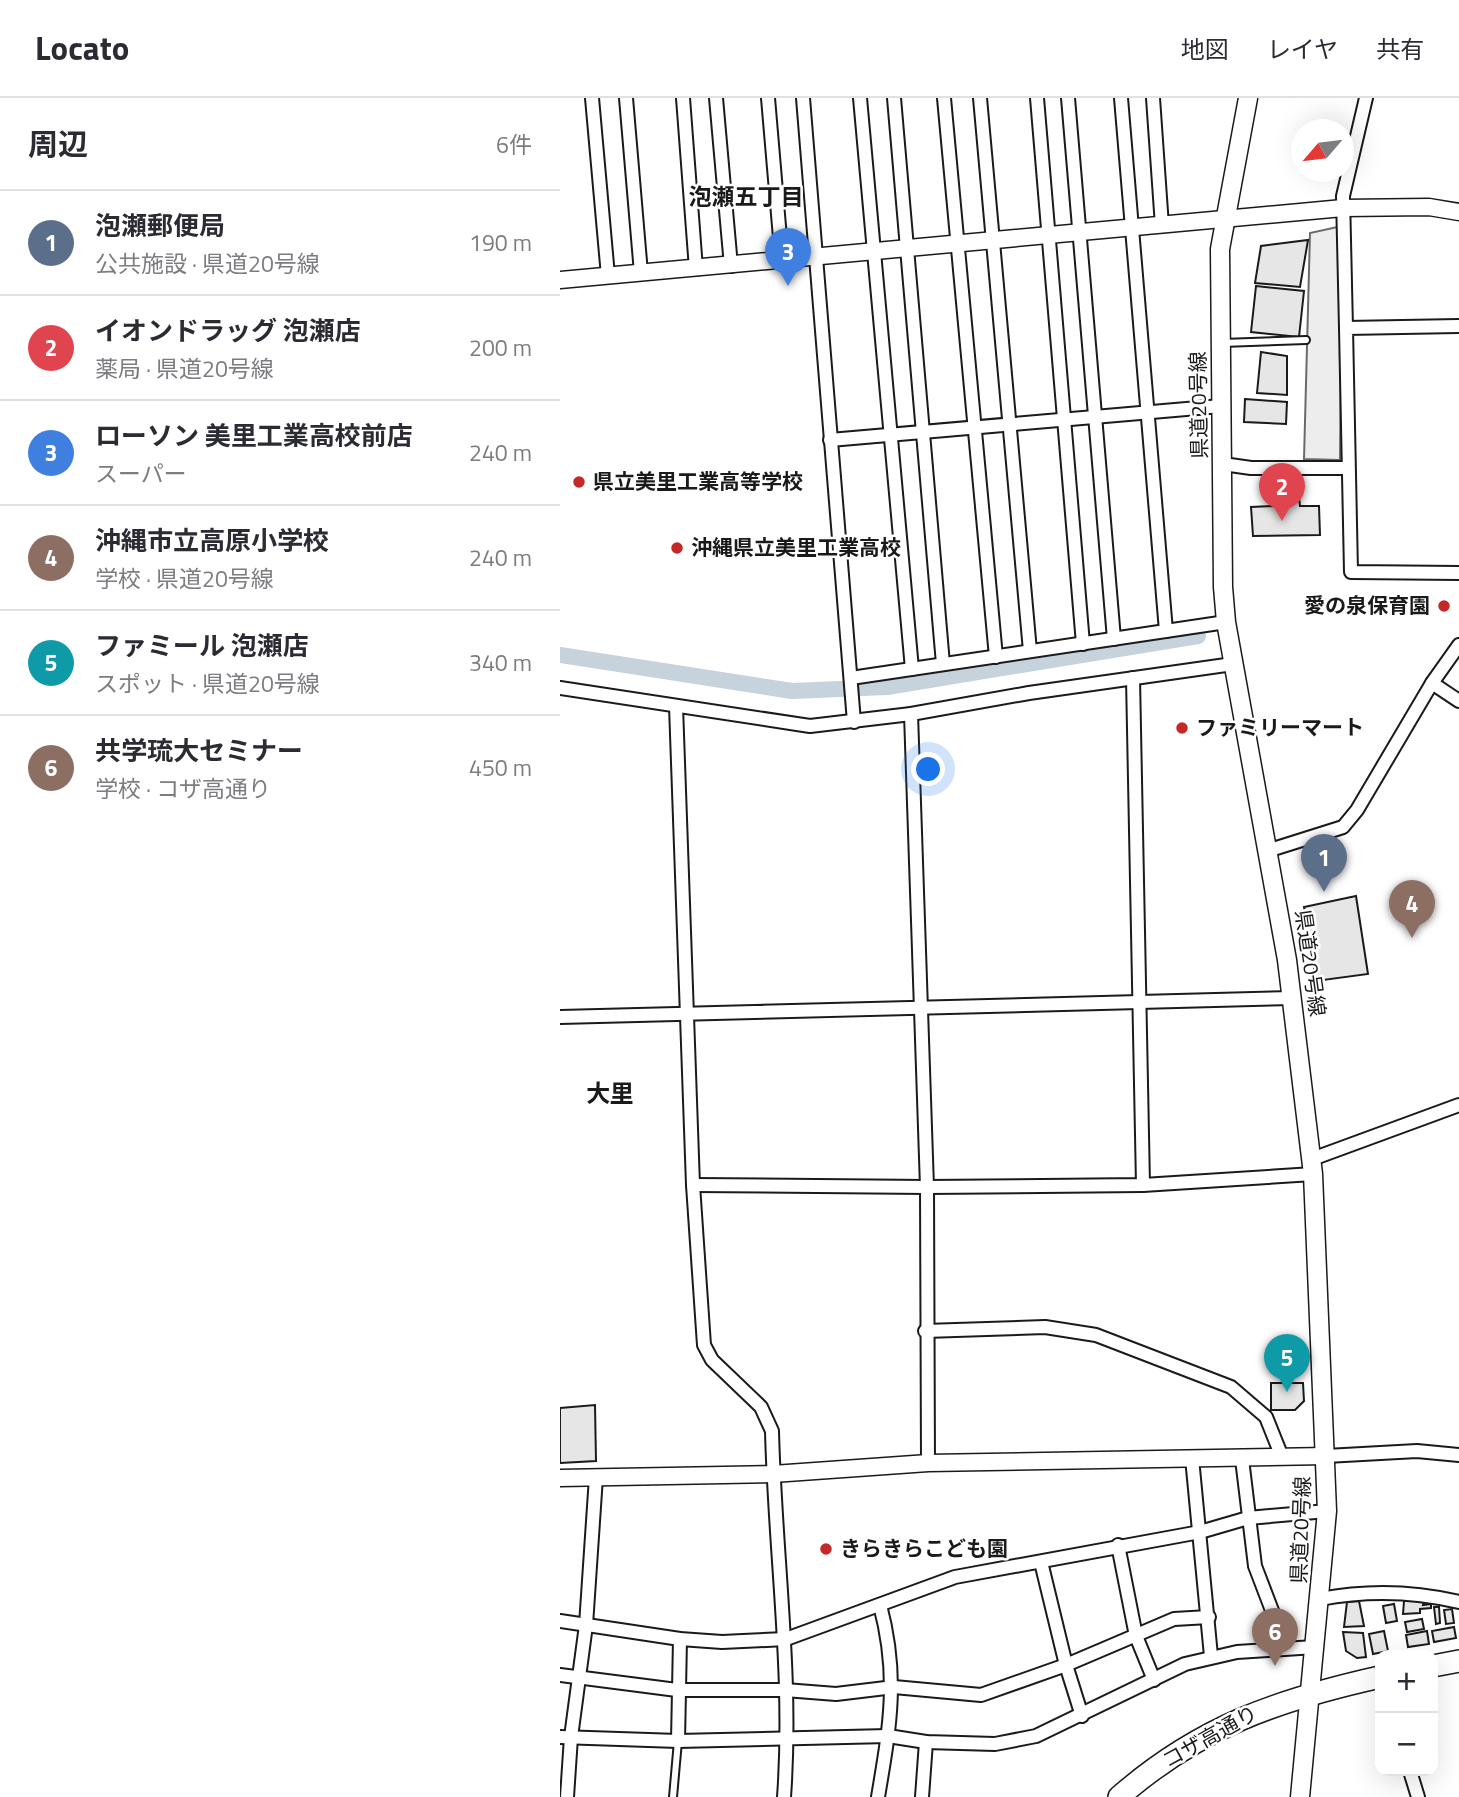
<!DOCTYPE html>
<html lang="ja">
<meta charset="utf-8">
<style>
:root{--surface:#fff;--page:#f2f2f3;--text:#2b2b33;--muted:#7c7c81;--line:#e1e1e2;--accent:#c62828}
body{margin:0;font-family:"Titillium Web","Noto Sans JP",sans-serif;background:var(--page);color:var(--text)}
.controls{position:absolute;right:21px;bottom:21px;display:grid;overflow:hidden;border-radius:14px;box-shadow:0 7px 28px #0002}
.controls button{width:63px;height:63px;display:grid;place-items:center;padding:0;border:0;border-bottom:2px solid var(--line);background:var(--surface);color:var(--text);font:35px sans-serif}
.compass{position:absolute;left:731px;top:21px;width:63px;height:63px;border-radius:50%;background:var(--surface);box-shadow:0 7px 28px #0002;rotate:242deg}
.you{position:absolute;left:369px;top:672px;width:24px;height:24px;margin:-18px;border:5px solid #fff;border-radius:50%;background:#1a73e8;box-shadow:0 0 0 10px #1a73e833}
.badge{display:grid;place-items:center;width:46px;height:46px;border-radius:50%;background:var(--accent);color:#fff;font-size:23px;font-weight:700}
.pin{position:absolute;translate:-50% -58px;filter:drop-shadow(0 2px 4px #0008)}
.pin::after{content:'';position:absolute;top:37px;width:24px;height:21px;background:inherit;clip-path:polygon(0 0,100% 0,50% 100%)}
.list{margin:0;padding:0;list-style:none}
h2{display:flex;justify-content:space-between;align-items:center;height:91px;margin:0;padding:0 28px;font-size:30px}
h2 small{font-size:23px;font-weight:400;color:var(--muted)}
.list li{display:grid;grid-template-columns:46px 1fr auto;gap:21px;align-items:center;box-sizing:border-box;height:105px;padding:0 28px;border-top:2px solid var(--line)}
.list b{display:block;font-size:26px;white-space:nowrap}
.list p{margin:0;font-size:23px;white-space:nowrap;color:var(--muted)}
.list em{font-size:23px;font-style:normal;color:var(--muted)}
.map{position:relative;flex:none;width:899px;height:1699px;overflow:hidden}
header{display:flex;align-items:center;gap:42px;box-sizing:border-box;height:98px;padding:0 35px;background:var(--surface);border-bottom:2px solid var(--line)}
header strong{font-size:33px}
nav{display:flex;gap:38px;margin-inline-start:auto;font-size:24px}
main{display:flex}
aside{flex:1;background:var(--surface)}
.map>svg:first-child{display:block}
</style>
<header>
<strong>Locato</strong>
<nav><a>地図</a><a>レイヤ</a><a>共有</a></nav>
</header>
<main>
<aside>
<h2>周辺<small>6件</small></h2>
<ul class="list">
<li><span class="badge" style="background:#5c6f8a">1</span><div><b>泡瀬郵便局</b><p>公共施設 · 県道20号線</p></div><em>190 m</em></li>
<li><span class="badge" style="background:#e0444e">2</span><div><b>イオンドラッグ 泡瀬店</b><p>薬局 · 県道20号線</p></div><em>200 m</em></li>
<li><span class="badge" style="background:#3f7fe0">3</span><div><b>ローソン 美里工業高校前店</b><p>スーパー</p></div><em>240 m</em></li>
<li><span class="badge" style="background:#8d6e63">4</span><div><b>沖縄市立高原小学校</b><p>学校 · 県道20号線</p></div><em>240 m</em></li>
<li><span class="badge" style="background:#0f9aa8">5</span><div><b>ファミール 泡瀬店</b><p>スポット · 県道20号線</p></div><em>340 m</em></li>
<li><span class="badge" style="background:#8d6e63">6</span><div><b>共学琉大セミナー</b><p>学校 · コザ高通り</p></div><em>450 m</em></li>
</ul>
</aside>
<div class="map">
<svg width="899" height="1699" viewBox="0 0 899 1699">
<rect width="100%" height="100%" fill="#fff"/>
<!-- parking -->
<path fill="#ededed" stroke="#6a6a6a" stroke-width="2" d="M782,128L780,362L744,361L750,135Z"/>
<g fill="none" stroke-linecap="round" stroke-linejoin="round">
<!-- canal -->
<path stroke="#c6d2dc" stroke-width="16" d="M0,557L232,593L327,589L638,538"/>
</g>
<!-- building -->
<g fill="#e6e6e6" stroke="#1a1a1a" stroke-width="2">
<path d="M748,142L740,189L695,185L701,148Z"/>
<path d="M696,188L744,193L739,239L691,234Z"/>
<path d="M701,254L727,258V297L697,295Z"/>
<path d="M685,301L727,304L726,326L684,324Z"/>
<path d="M739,399L740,408H759L760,437L693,438L691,409L714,408V400Z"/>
<path d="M796,798L808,876L756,883L744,809Z"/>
<path d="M711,1285H743L744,1303L735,1312H711Z"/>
<path d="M35,1307L36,1363L0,1365V1310Z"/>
<path d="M799,1503L804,1528L784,1529L787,1504Z"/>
<path d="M844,1503H864L863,1507L871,1506V1510L860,1511V1515L843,1516Z"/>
<path d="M834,1506L837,1523L826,1525L823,1508Z"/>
<path d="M874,1509H879L880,1525L876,1526Z"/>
<path d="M892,1511L894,1525L886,1526L884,1512Z"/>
<path d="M862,1521L864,1531L847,1534L845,1524Z"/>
<path d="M894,1529L896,1540L874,1544L872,1533Z"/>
<path d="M824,1533L828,1553L813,1556L809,1536Z"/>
<path d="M867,1533L869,1546L848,1549L846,1537Z"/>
<path d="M783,1534L803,1535L806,1559L797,1560L786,1553Z"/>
</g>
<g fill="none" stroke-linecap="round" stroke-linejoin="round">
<defs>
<g id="service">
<path d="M662,245L746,242"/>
<path d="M113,1699L118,1643"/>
</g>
<g id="minor">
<path d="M32,0L48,178"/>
<path d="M66,0L81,175"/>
<path d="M123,0L136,171"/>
<path d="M156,0L171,168"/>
<path d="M208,0L222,163"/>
<path d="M243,0L294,624"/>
<path d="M300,0L352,571"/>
<path d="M334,0L383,566"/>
<path d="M384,0L436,559"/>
<path d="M420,0L470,553"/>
<path d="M477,0L523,546"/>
<path d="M508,0L554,541"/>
<path d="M561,0L606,533"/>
<path d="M593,0L602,128"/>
<path d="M899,228L786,230L791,474L899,475"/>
<path d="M786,230L783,98L806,0"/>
<path d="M270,342L661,308"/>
<path d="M663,366L691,370H788"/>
<path d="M291,580L666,524"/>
<path d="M573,580L583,1087"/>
<path d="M872,585L899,547"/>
<path d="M0,590L250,628L351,616L469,595L673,566"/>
<path d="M116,608L133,1087L144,1247L152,1262L201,1309L212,1333C215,1456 233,1577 224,1699"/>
<path d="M351,616L367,1089L368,1365"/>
<path d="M710,752L783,729L797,712L872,585L899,603"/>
<path d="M0,919L733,900"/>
<path d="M752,1061L899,1007"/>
<path d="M133,1087L367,1089L583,1087L753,1076"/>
<path d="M365,1233L485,1229L536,1237L671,1289L706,1319L722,1359"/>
<path d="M766,1358L857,1353L899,1357"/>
<path d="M632,1360L651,1558"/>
<path d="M682,1361L695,1468L716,1523L718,1550"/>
<path d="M558,1447L576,1538L594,1582"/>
<path d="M481,1464L506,1567L522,1618"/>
<path d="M760,1501C807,1492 853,1493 899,1504"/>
<path d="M0,1523L120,1541L162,1544L226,1541L395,1479L640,1434L688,1420L767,1413"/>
<path d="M0,1577L117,1592H225L276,1596L334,1589L421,1597L506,1567L614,1521L649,1519"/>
<path d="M0,1639L118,1643L328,1638L366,1644L435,1646L476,1638L625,1566L677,1554L755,1549"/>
<path d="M118,1643L120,1541"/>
<path d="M850,1673L858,1699"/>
<path d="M7,1699L11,1639L26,1527L36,1379"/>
<path d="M318,1699C330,1628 339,1578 320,1507"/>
<path d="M362,1699L366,1644"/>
</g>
<g id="tertiary">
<path d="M0,182L783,110L869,109L899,114"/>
<path d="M0,1380L213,1376L368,1365L766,1358"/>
</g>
<path id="secondary" d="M688,0L660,151L663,489L666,524L727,862L753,1076L767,1413L740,1699"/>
<g id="trunk">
<path d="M873,1568L899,1563"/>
<path d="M559,1699C639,1629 717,1602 820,1579"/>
</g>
</defs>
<!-- service casing -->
<use href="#service" stroke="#1a1a1a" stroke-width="10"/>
<!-- minor casing -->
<use href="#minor" stroke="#1a1a1a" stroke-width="16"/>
<!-- tertiary casing -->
<use href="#tertiary" stroke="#1a1a1a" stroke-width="19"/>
<!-- secondary casing -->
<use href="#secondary" stroke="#1a1a1a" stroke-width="21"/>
<!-- trunk casing -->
<use href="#trunk" stroke="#1a1a1a" stroke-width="24"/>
<!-- service -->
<use href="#service" stroke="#fff" stroke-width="6"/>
<!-- minor -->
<use href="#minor" stroke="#fff" stroke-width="12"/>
<!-- tertiary -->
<use href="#tertiary" stroke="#fff" stroke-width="16"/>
<!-- secondary -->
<use href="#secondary" stroke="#fff" stroke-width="18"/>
<!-- trunk -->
<use href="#trunk" stroke="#fff" stroke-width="21"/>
</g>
<!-- markers -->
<g fill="#c62828" stroke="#fff" stroke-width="2.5">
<circle cx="19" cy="384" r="7"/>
<circle cx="117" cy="450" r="7"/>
<circle cx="884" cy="508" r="7"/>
<circle cx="622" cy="630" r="7"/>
<circle cx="266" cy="1451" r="7"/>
</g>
<g text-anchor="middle" stroke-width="5" stroke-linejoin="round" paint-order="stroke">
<!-- street labels -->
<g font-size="21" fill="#1a1a1a" stroke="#fff">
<text transform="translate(639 307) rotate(-91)" y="7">県道20号線</text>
<text transform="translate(750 865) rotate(82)" y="7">県道20号線</text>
<text transform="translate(741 1432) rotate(-88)" y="7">県道20号線</text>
<text transform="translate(650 1639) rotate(-29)" y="7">コザ高通り</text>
</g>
<!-- poi labels -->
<g font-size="21" font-weight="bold" fill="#1a1a1a" stroke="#fff" text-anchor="start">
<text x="33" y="391">県立美里工業高等学校</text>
<text x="131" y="457">沖縄県立美里工業高校</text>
<text x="870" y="515" text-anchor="end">愛の泉保育園</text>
<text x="636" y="637">ファミリーマート</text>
<text x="280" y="1458">きらきらこども園</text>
</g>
<!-- neighbourhood labels -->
<g font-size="23" font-weight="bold" fill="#1a1a1a" stroke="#fff">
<text x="186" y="107">泡瀬五丁目</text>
</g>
<!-- quarter labels -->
<g font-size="24" font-weight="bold" fill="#1a1a1a" stroke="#fff">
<text x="50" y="1004">大里</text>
</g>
</g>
</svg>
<div class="controls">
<button>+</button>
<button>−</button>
</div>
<svg class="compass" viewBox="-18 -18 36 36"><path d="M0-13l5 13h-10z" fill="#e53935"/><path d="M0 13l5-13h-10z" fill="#7c7c81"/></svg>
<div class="you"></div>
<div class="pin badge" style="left:764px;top:794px;background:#5c6f8a">1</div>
<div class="pin badge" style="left:722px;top:423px;background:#e0444e">2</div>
<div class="pin badge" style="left:228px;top:188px;background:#3f7fe0">3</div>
<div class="pin badge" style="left:852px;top:840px;background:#8d6e63">4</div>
<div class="pin badge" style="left:727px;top:1294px;background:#0f9aa8">5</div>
<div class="pin badge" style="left:715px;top:1568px;background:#8d6e63">6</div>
</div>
</main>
